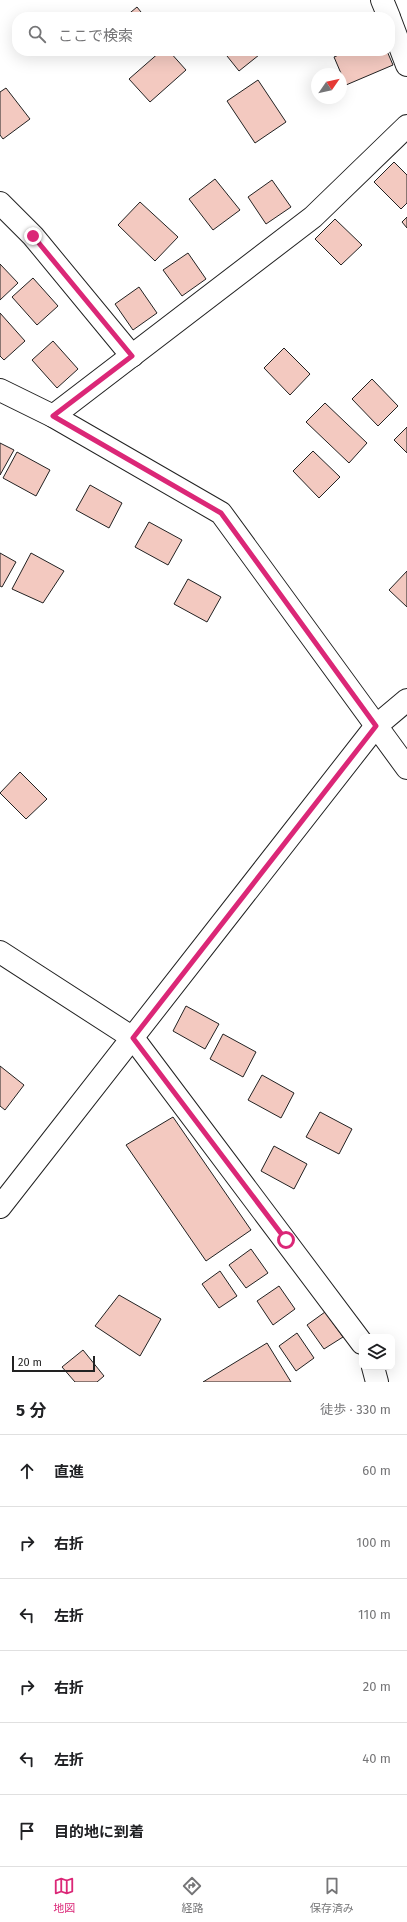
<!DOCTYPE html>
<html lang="ja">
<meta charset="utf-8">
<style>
:root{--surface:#fff;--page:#f2f2f2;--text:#202124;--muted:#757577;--line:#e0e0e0;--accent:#db2777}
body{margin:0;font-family:"Fira Sans","Noto Sans JP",sans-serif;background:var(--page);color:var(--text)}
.controls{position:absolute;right:12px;bottom:12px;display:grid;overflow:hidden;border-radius:8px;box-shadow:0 4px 16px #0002}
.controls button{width:36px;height:36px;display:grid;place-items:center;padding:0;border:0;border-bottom:1px solid var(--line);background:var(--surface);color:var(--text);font:20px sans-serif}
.compass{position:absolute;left:311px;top:68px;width:36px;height:36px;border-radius:50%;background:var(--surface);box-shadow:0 4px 16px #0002;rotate:56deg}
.scale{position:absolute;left:12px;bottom:10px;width:83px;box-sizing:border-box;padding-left:4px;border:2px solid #222;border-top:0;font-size:11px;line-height:14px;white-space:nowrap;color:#222;-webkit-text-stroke:3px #fff;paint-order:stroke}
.stop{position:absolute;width:12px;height:12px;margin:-9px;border:3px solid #db2777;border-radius:50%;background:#fff}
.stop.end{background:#db2777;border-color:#fff;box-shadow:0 1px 4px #0008}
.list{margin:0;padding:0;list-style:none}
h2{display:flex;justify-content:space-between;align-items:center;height:52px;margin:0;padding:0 16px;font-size:17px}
h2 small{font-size:13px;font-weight:400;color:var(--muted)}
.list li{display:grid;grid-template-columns:26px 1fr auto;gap:12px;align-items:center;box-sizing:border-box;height:72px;padding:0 16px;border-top:1px solid var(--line)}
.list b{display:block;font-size:15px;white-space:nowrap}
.list em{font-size:13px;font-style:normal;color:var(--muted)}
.icon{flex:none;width:22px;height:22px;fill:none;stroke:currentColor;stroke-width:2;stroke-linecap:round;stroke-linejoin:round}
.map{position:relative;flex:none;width:407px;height:1382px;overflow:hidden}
.search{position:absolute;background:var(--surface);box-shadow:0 4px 16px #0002;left:12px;right:12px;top:12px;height:44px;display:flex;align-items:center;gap:10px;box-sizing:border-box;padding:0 14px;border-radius:16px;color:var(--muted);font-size:15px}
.sheet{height:484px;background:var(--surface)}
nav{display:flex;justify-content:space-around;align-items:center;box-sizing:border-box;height:56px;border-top:1px solid var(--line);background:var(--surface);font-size:11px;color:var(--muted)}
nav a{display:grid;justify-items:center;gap:2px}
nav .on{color:var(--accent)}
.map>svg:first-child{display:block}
</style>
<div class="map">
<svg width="407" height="1382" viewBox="0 0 407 1382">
<rect width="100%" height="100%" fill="#fff"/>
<!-- building -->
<g fill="#f3c9c0" stroke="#222">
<path d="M137,7L145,17H125Z"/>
<path d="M161,51H169L186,70L150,102L129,79Z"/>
<path d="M223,51H264L239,71Z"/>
<path d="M348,51H387L393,65L346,85L334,57Z"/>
<path d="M258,80L286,122L255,143L227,101Z"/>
<path d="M6,88L30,119L3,139L0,135V92Z"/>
<path d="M394,162L407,175V203L401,209L374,182Z"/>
<path d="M215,179L240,210L213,230L189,199Z"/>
<path d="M272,180L291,207L266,224L248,197Z"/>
<path d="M140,202L178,237L155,261L118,225Z"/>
<path d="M407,217V228L402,222Z"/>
<path d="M335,219L362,245L341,265L315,239Z"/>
<path d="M188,253L206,279L182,296L163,270Z"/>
<path d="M0,264L18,283L0,300Z"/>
<path d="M33,278L58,306L37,325L12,297Z"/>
<path d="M139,287L157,313L133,330L115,304Z"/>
<path d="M0,313L25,341L4,360L0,356Z"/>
<path d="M53,341L78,369L57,388L32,360Z"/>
<path d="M284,348L310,374L290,395L264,368Z"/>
<path d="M372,379L398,406L378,426L352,399Z"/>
<path d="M325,403L367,443L349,463L306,422Z"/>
<path d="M407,427V453L394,440Z"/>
<path d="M0,443L14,450L0,475Z"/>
<path d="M313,451L340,477L319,498L293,471Z"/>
<path d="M17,452L50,470L36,496L3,478Z"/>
<path d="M90,485L122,503L109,528L76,510Z"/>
<path d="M149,522L182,540L168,565L135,547Z"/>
<path d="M0,553L16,562L2,587L0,586Z"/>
<path d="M31,553L64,571L43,603L12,589Z"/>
<path d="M407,571V607L389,590Z"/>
<path d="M188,579L221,597L207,622L174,604Z"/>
<path d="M20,772L47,799L26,819L0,793Z"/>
<path d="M186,1006L219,1024L205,1049L173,1031Z"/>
<path d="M223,1034L256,1052L243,1077L210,1059Z"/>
<path d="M0,1066L24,1085L5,1110L0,1106Z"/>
<path d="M262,1075L294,1093L281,1118L248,1100Z"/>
<path d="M320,1112L352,1129L339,1154L306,1137Z"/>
<path d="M173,1117L251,1230L206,1261L126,1145Z"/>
<path d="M274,1146L307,1164L294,1189L261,1171Z"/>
<path d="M251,1249L268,1273L246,1288L229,1265Z"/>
<path d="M220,1271L237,1296L219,1308L202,1284Z"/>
<path d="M279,1286L295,1309L273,1325L257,1301Z"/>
<path d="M119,1295L161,1319L140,1356L95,1326Z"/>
<path d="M325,1312L343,1337L324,1349L307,1325Z"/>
<path d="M297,1333L314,1358L296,1371L279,1346Z"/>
<path d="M267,1343L291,1382H203Z"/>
<path d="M83,1350L104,1376L97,1382H75L62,1367Z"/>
</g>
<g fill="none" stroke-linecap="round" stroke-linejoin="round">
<defs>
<g id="minor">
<path d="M382,0L389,17"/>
<path d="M390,20L407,65"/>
<path d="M0,203L33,236L132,356"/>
<path d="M0,390L53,416L221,513L407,768"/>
<path d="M53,416L313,217L407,126"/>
<path d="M0,952L133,1038L362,1343"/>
<path d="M0,1207L376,726L407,700"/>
<path d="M373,1367L377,1382"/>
</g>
</defs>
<!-- minor casing -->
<use href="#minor" stroke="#222" stroke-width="24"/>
<!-- minor -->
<use href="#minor" stroke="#fff" stroke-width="22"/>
</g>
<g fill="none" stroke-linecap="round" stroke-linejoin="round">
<!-- route -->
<path stroke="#db2777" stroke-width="5" d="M33,236L132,356L53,416L221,513L376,726L133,1038L286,1240"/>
</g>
</svg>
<div class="controls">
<button><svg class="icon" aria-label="layers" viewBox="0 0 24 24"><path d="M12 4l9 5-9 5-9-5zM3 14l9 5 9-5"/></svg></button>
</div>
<svg class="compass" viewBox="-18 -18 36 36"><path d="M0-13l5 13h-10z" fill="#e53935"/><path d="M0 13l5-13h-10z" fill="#757577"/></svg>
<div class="scale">20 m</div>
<div class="stop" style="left:286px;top:1240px"></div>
<div class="stop end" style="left:33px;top:236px"></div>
<div class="search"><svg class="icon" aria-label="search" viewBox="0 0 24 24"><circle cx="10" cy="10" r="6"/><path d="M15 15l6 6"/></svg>ここで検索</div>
</div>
<section class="sheet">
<h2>5 分<small>徒歩 · 330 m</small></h2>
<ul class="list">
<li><svg class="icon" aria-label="ahead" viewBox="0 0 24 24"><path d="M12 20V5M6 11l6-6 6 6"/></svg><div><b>直進</b></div><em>60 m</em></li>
<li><svg class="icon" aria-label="right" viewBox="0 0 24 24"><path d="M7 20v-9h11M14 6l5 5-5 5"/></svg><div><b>右折</b></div><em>100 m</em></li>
<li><svg class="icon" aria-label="left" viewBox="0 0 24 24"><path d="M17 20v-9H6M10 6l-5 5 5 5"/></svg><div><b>左折</b></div><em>110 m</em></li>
<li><svg class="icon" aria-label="right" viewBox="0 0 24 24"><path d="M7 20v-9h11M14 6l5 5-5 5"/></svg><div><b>右折</b></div><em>20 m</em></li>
<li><svg class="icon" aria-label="left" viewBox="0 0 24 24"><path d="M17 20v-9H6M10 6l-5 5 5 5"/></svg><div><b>左折</b></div><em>40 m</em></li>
<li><svg class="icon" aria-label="arrive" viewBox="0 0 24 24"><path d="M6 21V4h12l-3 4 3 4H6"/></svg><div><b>目的地に到着</b></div></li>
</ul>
</section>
<nav>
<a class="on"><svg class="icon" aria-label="map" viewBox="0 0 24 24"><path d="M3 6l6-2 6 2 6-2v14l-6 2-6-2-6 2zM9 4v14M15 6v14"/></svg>地図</a>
<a><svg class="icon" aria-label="directions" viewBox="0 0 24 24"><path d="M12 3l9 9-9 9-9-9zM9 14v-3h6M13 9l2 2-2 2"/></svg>経路</a>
<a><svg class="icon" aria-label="saved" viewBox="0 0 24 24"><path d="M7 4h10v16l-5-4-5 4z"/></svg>保存済み</a>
</nav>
